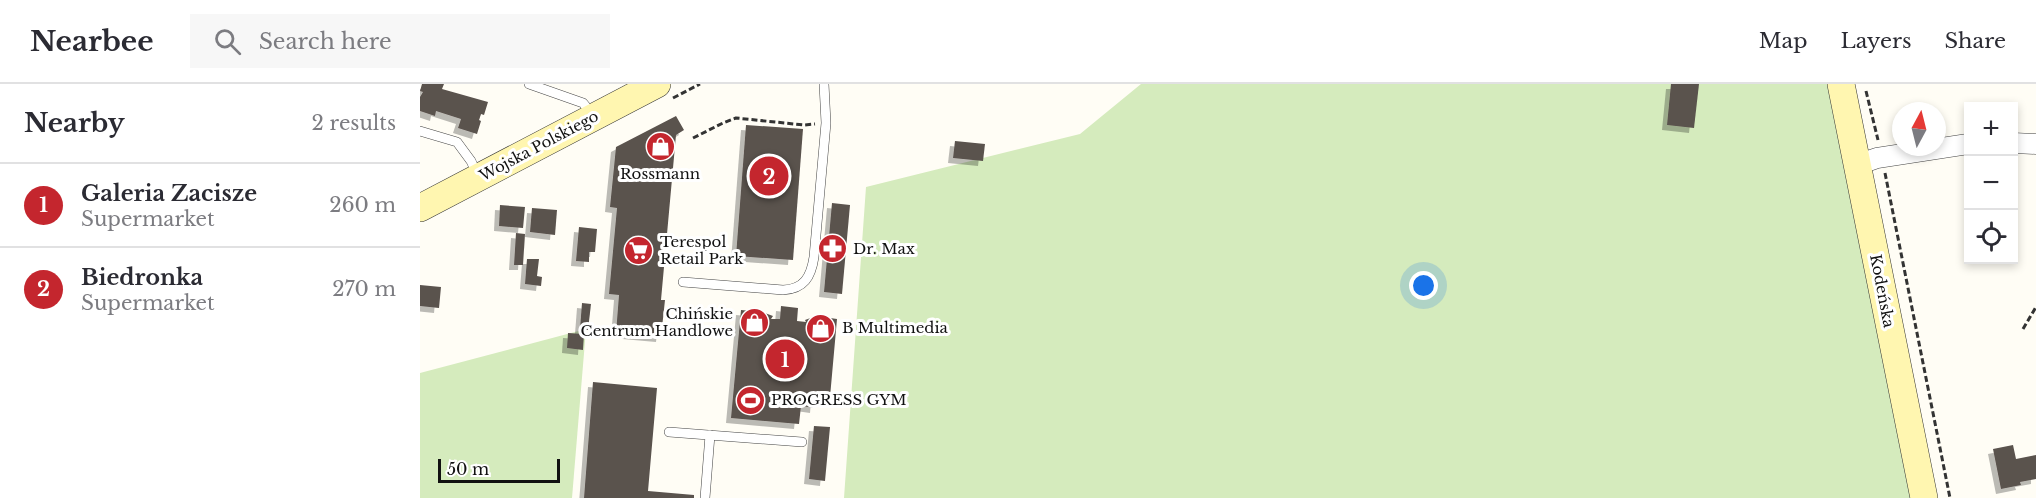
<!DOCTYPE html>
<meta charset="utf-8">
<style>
:root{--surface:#fff;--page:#f7f7f7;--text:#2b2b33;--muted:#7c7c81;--line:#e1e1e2;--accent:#c4262e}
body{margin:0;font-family:"Libre Baskerville",serif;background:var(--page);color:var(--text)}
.controls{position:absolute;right:18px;top:18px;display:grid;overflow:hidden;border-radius:0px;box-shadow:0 3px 9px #0003}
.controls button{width:54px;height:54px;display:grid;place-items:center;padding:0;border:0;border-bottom:2px solid var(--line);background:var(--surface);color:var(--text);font:30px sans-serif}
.compass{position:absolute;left:1472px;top:18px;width:54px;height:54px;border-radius:50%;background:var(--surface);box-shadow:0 3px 9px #0003;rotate:7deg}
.scale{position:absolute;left:18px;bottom:15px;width:122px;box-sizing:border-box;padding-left:6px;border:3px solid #111;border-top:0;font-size:16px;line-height:21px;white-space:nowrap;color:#111;-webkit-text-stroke:4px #fff;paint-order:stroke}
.you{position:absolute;left:1004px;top:202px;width:21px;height:21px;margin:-15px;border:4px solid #fff;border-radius:50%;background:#1a73e8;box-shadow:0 0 0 9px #1a73e833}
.badge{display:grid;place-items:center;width:39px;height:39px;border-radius:50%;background:var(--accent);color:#fff;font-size:20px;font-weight:700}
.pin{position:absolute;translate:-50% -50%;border:3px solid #fff;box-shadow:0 2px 6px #0006}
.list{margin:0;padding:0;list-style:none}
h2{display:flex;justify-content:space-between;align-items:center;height:78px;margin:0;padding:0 24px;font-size:26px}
h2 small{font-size:20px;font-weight:400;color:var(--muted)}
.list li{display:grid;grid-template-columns:39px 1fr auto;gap:18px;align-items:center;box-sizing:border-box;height:84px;padding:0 24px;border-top:2px solid var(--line)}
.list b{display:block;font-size:22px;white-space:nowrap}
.list p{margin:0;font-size:20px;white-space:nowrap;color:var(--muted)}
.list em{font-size:20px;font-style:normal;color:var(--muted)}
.icon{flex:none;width:33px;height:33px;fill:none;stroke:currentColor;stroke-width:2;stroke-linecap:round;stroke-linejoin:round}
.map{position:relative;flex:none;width:1616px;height:414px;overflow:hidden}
header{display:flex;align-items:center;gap:36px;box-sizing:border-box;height:84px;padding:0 30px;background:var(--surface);border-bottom:2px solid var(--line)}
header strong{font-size:28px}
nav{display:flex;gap:33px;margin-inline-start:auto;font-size:21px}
.search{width:420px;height:54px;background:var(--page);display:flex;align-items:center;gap:15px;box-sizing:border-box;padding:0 21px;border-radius:0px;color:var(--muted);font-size:22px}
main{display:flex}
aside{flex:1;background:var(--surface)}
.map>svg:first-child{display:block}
</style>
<header>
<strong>Nearbee</strong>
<div class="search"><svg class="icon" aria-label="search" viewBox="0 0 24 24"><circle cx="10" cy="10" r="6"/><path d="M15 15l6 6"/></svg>Search here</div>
<nav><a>Map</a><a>Layers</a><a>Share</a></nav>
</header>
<main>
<aside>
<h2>Nearby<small>2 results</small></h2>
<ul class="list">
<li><span class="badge">1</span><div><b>Galeria Zacisze</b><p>Supermarket</p></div><em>260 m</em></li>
<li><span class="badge">2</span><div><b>Biedronka</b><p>Supermarket</p></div><em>270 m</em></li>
</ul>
</aside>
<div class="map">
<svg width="1616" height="414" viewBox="0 0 1616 414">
<defs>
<filter id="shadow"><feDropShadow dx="-5" dy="5" stdDeviation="0" flood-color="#0004"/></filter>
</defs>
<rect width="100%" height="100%" fill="#fffdf5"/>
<!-- green -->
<g fill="#d5ebbd">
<path d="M721,0H1409L1491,414H424L446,103L660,50Z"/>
<path d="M166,245L152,414H0V289Z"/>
</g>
<!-- building -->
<g fill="#5a524d" filter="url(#shadow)">
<path d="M2,0H24L22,5L68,18L64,31L61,30L59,36L61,37L57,50L38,44L41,35L16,27L15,32L0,27V13L3,8L0,7Z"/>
<path d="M1251,0H1279L1274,44L1247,41Z"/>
<path d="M256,32L264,46L256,51L241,216H245L241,253L196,249L199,211L189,210L197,124L190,123L196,63Z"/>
<path d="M326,41L383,45L373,176L316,172Z"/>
<path d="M535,57L565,60L563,77L533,74Z"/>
<path d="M412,119L430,121L422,210L404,208Z"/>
<path d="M80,121L105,123L103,144L79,142Z"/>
<path d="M112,124L137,126L135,151L110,148Z"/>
<path d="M159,143L177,145L175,168H169V178L156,177Z"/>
<path d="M96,149L105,150L103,181H94Z"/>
<path d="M107,175H119L117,192L122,193L121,202L105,200Z"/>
<path d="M0,201L21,203L19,224L0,222Z"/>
<path d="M162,219L171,220L168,246L160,245Z"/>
<path d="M361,222L378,224L377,237L386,238L385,236L396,232L417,235L410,313L396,312L395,324L381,322L379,340L311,334L321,226L342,228L353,232L351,235H360Z"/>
<path d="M148,249L164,250L163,266L147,264Z"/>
<path d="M173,298L237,304L228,407L274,411V414H164Z"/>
<path d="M394,342L410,343L405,397L389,395Z"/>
<path d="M1593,361L1596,375L1616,371V395L1600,398L1601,401L1581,405L1573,365Z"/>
</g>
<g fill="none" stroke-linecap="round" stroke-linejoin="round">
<defs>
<g id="lane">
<path d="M109,0L163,19L173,31"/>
<path d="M0,47L37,58L51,77L58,92"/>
<path d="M263,198L363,206C384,205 391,193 394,173L406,39L404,0"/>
<path d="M249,348L382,358"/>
<path d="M285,414L290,351"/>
</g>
<g id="street">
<path d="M1594,59L1616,60"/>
<path d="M1437,81L1457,74L1548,60"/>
</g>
<g id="secondary">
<path d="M1421,0L1504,414"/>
<path d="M0,124L237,0"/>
</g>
</defs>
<!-- lane casing -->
<use href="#lane" stroke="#444" stroke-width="10"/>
<!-- street casing -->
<use href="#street" stroke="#444" stroke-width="21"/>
<!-- secondary casing -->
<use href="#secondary" stroke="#333" stroke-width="28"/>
<!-- path -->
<g stroke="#333" stroke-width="3" stroke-dasharray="6 3" stroke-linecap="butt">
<path d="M1446,7L1458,56"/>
<path d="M253,14L280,0"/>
<path d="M273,54L303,39L316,34L384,41L395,40"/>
<path d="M1465,89L1530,414"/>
<path d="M1603,245L1616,223"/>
</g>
<!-- lane -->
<use href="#lane" stroke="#fff" stroke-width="9"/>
<!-- street -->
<use href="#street" stroke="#fff" stroke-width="20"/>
<!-- secondary -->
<use href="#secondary" stroke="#fff6b0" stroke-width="27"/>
</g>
<!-- icons -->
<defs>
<symbol id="shop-disc" viewBox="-11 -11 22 22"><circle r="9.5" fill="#c4262e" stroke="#fff"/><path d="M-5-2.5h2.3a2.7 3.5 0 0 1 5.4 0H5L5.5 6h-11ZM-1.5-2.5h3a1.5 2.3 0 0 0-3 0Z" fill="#fff"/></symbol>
<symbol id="pharmacy-disc" viewBox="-11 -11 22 22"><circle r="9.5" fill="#c4262e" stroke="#fff"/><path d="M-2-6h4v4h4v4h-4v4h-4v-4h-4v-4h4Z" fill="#fff"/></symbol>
<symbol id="supermarket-disc" viewBox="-11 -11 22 22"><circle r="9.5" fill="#c4262e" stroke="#fff"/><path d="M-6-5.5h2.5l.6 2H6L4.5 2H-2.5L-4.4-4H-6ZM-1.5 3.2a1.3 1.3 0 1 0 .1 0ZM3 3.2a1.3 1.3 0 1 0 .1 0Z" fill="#fff"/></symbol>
<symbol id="stadium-disc" viewBox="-11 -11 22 22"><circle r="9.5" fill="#c4262e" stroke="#fff"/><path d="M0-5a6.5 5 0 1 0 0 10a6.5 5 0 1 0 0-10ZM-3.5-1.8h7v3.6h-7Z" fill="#fff"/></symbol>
</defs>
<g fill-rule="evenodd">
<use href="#shop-disc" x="224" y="46" width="33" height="33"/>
<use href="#pharmacy-disc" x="396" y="148" width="33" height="33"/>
<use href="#supermarket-disc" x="202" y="150" width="33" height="33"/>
<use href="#shop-disc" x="318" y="222" width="33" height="33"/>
<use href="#shop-disc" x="384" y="228" width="33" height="33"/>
<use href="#stadium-disc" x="314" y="300" width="33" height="33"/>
</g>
<g text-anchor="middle" stroke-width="6" stroke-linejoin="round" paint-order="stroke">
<!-- street labels -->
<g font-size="15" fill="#111" stroke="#fff">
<text transform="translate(119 62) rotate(-28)" y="5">Wojska Polskiego</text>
<text transform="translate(1462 207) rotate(79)" y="5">Kodeńska</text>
</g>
<!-- poi labels -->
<g font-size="15" fill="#111" stroke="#fff" text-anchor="start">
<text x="240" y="95" text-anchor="middle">Rossmann</text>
<text x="240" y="163">Terespol<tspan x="240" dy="17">Retail Park</tspan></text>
<text x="433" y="170">Dr. Max</text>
<text x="313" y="235" text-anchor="end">Chińskie<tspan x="313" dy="17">Centrum Handlowe</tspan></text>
<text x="422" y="249">B Multimedia</text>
<text x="351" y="321">PROGRESS GYM</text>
</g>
</g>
</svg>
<div class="controls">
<button>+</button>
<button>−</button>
<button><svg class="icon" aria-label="locate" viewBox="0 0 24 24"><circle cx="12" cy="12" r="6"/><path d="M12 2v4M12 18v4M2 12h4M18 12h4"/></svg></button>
</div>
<svg class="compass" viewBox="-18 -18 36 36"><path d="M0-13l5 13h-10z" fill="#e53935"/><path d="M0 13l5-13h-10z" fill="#7c7c81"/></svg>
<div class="scale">50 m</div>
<div class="you"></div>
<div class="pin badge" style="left:365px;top:275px">1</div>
<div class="pin badge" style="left:349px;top:92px">2</div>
</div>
</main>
